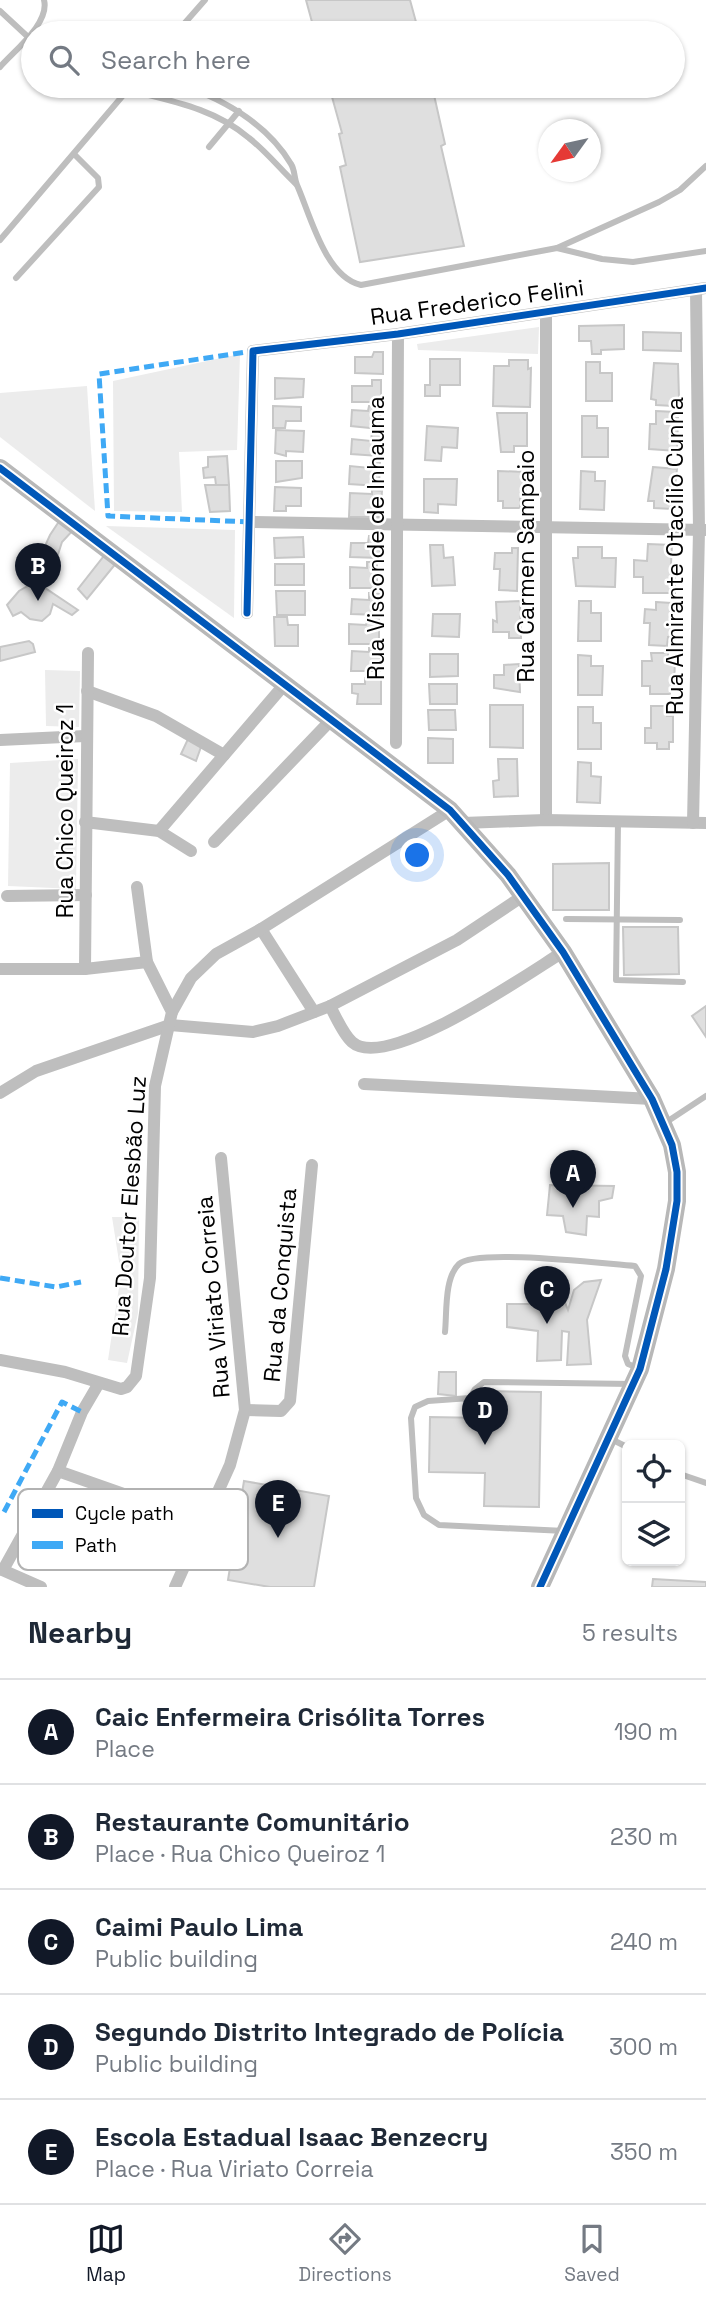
<!DOCTYPE html>
<meta charset="utf-8">
<style>
:root{--surface:#fff;--page:#f6f6f7;--text:#1f2937;--muted:#747a83;--line:#e0e1e3;--accent:#111827}
body{margin:0;font-family:"Space Grotesk",sans-serif;background:var(--page);color:var(--text)}
.controls{position:absolute;right:21px;bottom:21px;display:grid;overflow:hidden;border-radius:10px;box-shadow:0 2px 5px #0004}
.controls button{width:63px;height:63px;display:grid;place-items:center;padding:0;border:0;border-bottom:2px solid var(--line);background:var(--surface);color:var(--text);font:35px sans-serif}
.compass{position:absolute;left:538px;top:119px;width:63px;height:63px;border-radius:50%;background:var(--surface);box-shadow:0 2px 5px #0004;rotate:237deg}
.you{position:absolute;left:418px;top:856px;width:24px;height:24px;margin:-18px;border:5px solid #fff;border-radius:50%;background:#1a73e8;box-shadow:0 0 0 10px #1a73e833}
.badge{display:grid;place-items:center;width:46px;height:46px;border-radius:50%;background:var(--accent);color:#fff;font-size:23px;font-weight:700}
.pin{position:absolute;translate:-50% -58px;filter:drop-shadow(0 2px 4px #0008)}
.pin::after{content:'';position:absolute;top:37px;width:24px;height:21px;background:inherit;clip-path:polygon(0 0,100% 0,50% 100%)}
.list{margin:0;padding:0;list-style:none}
h2{display:flex;justify-content:space-between;align-items:center;height:91px;margin:0;padding:0 28px;font-size:30px}
h2 small{font-size:23px;font-weight:400;color:var(--muted)}
.list li{display:grid;grid-template-columns:46px 1fr auto;gap:21px;align-items:center;box-sizing:border-box;height:105px;padding:0 28px;border-top:2px solid var(--line)}
.list b{display:block;font-size:26px;white-space:nowrap}
.list p{margin:0;font-size:23px;white-space:nowrap;color:var(--muted)}
.list em{font-size:23px;font-style:normal;color:var(--muted)}
.icon{flex:none;width:38px;height:38px;fill:none;stroke:currentColor;stroke-width:2;stroke-linecap:round;stroke-linejoin:round}
.map{position:relative;flex:none;width:706px;height:1587px;overflow:hidden}
.search{position:absolute;background:var(--surface);box-shadow:0 2px 5px #0004;left:21px;right:21px;top:21px;height:77px;display:flex;align-items:center;gap:18px;box-sizing:border-box;padding:0 24px;border-radius:38px;color:var(--muted);font-size:26px}
.sheet{height:616px;background:var(--surface)}
nav{display:flex;justify-content:space-around;align-items:center;box-sizing:border-box;height:98px;border-top:2px solid var(--line);background:var(--surface);font-size:19px;color:var(--muted)}
nav a{display:grid;justify-items:center;gap:4px}
nav .on{color:var(--accent)}
.map>svg:first-child{display:block}
</style>
<div class="map">
<svg width="706" height="1587" viewBox="0 0 706 1587">
<rect width="100%" height="100%" fill="#fff"/>
<!-- green -->
<g fill="#ececec">
<path d="M539,327L538,354L418,350L417,344Z"/>
<path d="M240,354L237,450L179,452L182,512L114,511L113,381Z"/>
<path d="M87,386L95,511L0,437V393Z"/>
<path d="M106,526L235,530L234,618Z"/>
<path d="M45,670L80,671L79,727L46,726Z"/>
<path d="M78,759L76,889L8,886L10,763Z"/>
<path d="M112,1217H139L138,1313L127,1363L108,1360L121,1274Z"/>
</g>
<!-- building -->
<g fill="#dfdfdf" stroke="#c7c7c7" stroke-width="2">
<path d="M306,0H410L419,33H315Z"/>
<path d="M329,86H432L445,144L441,146L464,246L360,262L340,167L346,165L339,134L342,133Z"/>
<path d="M624,325V349L601,350V354H592L591,341H579V326Z"/>
<path d="M643,332L681,333V351L643,350Z"/>
<path d="M374,352H383V374L355,373V357H372Z"/>
<path d="M430,359H460V385H440V396H425V385H430Z"/>
<path d="M509,360H528V369L531,368L530,407L493,406L494,366H509Z"/>
<path d="M586,362H600V373H612V401H586Z"/>
<path d="M654,363L678,364L679,398L673,399V406L656,405V400L651,399Z"/>
<path d="M275,378L304,379L303,397L275,399Z"/>
<path d="M372,380H381V402H352V386H372Z"/>
<path d="M273,406L301,407V421H286L285,428H273Z"/>
<path d="M369,406L381,407L379,429L351,426L352,410L368,411Z"/>
<path d="M656,411L675,412L674,418H678L677,451L649,449L650,424H656Z"/>
<path d="M497,413H527V446H514V452H501Z"/>
<path d="M582,416H597V428H608V457H582Z"/>
<path d="M427,426L458,428L457,448L442,447L441,461L425,460Z"/>
<path d="M276,430L304,431L303,452L286,451V456L275,453Z"/>
<path d="M372,432L381,433L379,456L351,454L352,439L371,441Z"/>
<path d="M227,456L229,485H216L215,477L204,478L203,468L208,467V457Z"/>
<path d="M276,461H302V478L276,482Z"/>
<path d="M371,461L380,462L379,486L349,484L350,466L370,468Z"/>
<path d="M653,467L677,469L672,509L654,508V501H648Z"/>
<path d="M498,471L526,472L525,499H520V508H503V501H498Z"/>
<path d="M581,471L595,472V481H605L604,510L580,509Z"/>
<path d="M424,479H457L456,505L438,504V513L424,512Z"/>
<path d="M205,485H229L230,511L210,512Z"/>
<path d="M275,487L301,488V506H286V511H274Z"/>
<path d="M372,490L382,491L380,517H349L350,493L372,494Z"/>
<path d="M62,517L76,527L62,542L52,573L35,568L50,535Z"/>
<path d="M369,536L380,537V558L350,557L351,543H368Z"/>
<path d="M303,537L304,557L275,558L274,538Z"/>
<path d="M648,544L672,545L671,564H681V571H675V593H643V577H634V560L647,561Z"/>
<path d="M430,545H443L444,558L453,557L455,585L432,586Z"/>
<path d="M578,547H602V558H616L615,587L576,586L573,558H578Z"/>
<path d="M512,548H518L517,591L499,590L500,569H494L495,553H512Z"/>
<path d="M107,552L117,562L87,599L78,589Z"/>
<path d="M367,562H377V588H350V567L367,568Z"/>
<rect x="275" y="564" width="29" height="21"/>
<path d="M31,584L45,588L78,610L72,615L53,604L50,614L42,621L30,619L21,612L13,616L7,605L19,591Z"/>
<path d="M276,591H305V615H277Z"/>
<path d="M369,593L380,594L379,615L351,614L352,599L369,600Z"/>
<path d="M520,601L521,638H509V632H493V620L497,622L496,602Z"/>
<path d="M579,601H591V613H601V641H578Z"/>
<path d="M656,602L671,603L670,612L673,613L672,637H668L667,646L649,645L650,623H644L645,609L656,610Z"/>
<path d="M433,614H460L459,637L432,636Z"/>
<path d="M274,617H287L288,625H298V646H275Z"/>
<path d="M368,619H379V644H349V624L366,625Z"/>
<path d="M29,641L33,644L35,652L0,661V647Z"/>
<path d="M369,648H381L380,671H351L352,651L369,652Z"/>
<path d="M651,653H668V660H675L674,687H670V694H650V686H642V661H652Z"/>
<path d="M430,654H458V676L430,677Z"/>
<path d="M578,655L591,656V666H603L602,695H578Z"/>
<path d="M519,664L520,692L494,688V675H504V665Z"/>
<path d="M365,678H381V704H357L358,694L352,693V684H365Z"/>
<path d="M429,684H457V704H430Z"/>
<path d="M490,705H523V748L490,747Z"/>
<path d="M651,706H667V716H673V742H669V749H657V743H645V728H651Z"/>
<path d="M578,707H593V723H601V749H578Z"/>
<path d="M428,710H455L456,730H429Z"/>
<path d="M428,738L453,739V763H428Z"/>
<path d="M188,739L202,744L196,761L181,754Z"/>
<path d="M498,759H517L518,796L494,797L493,781L499,780Z"/>
<path d="M578,762L591,763V776L601,777L600,803L577,802Z"/>
<path d="M609,863V910H553V864Z"/>
<path d="M623,927H678L679,974L624,975Z"/>
<path d="M706,1006V1037L692,1016Z"/>
<path d="M550,1185L614,1186L612,1198L599,1201V1217L587,1216L586,1235L566,1232L563,1216L547,1215Z"/>
<path d="M601,1280L587,1320L591,1364L567,1365L569,1332L562,1331L561,1360L537,1361L538,1331L507,1327V1304H537L546,1285L557,1283L568,1310L574,1290L584,1282Z"/>
<path d="M439,1372H456V1396L438,1394Z"/>
<path d="M485,1391L541,1392L539,1507L484,1506L485,1473L429,1472L430,1417L485,1418Z"/>
<path d="M244,1481L329,1496L314,1587H270L228,1580Z"/>
<path d="M653,1579L706,1582V1587H652Z"/>
</g>
<g fill="none" stroke-linecap="round" stroke-linejoin="round">
<!-- lane -->
<g stroke="#bebebe" stroke-width="6">
<path d="M0,11L27,36"/>
<path d="M176,33L205,0"/>
<path d="M0,67C15,50 50,23 44,0"/>
<path d="M185,86C226,101 268,125 291,164C295,170 294,178 297,185C310,214 325,277 361,285L557,248L659,202L680,190L706,166"/>
<path d="M128,90C171,101 214,108 249,138C266,151 280,169 296,184"/>
<path d="M209,147L239,111"/>
<path d="M0,240L131,86"/>
<path d="M557,248L602,259L633,262L706,251"/>
<path d="M16,278L99,187L98,178L74,154"/>
<path d="M618,821L616,980L683,982"/>
<path d="M566,919L680,920"/>
<path d="M665,1123L706,1096"/>
<path d="M445,1332C447,1313 444,1278 459,1264C476,1248 605,1264 635,1266L641,1276L625,1356L628,1364L638,1368"/>
<path d="M611,1439L627,1447"/>
<path d="M680,1474L706,1483"/>
<path d="M565,1531L439,1525L424,1515L416,1498L411,1418L415,1407L428,1401L470,1398L475,1389L484,1382L632,1384"/>
</g>
<!-- street -->
<g stroke="#bebebe" stroke-width="12">
<path d="M250,522L706,530"/>
<path d="M247,613L253,351L398,334L706,288"/>
<path d="M87,691L156,716L224,755"/>
<path d="M0,740L85,736"/>
<path d="M396,743L398,334"/>
<path d="M546,820V312"/>
<path d="M85,822L159,831L191,851"/>
<path d="M463,823L546,820L706,823"/>
<path d="M693,823L699,530L696,290"/>
<path d="M159,831L284,685"/>
<path d="M214,842L332,719"/>
<path d="M7,896L86,895"/>
<path d="M261,929L314,1012"/>
<path d="M0,969H85L147,962"/>
<path d="M85,969L88,653"/>
<path d="M330,1006C336,1017 343,1034 352,1042C387,1073 530,972 563,952"/>
<path d="M172,1012L191,978L216,954L261,929L450,810"/>
<path d="M364,1084L652,1099"/>
<path d="M0,1093L36,1071L170,1025L253,1032L278,1026L330,1006L457,940L523,896"/>
<path d="M0,1360L65,1372L121,1389L127,1387L136,1376L150,1278L155,1086L172,1012L147,962L137,887"/>
<path d="M245,1410L281,1411L290,1401L312,1165"/>
<path d="M58,1471L206,1523"/>
<path d="M0,1569L41,1587"/>
<path d="M3,1570L58,1471L82,1412L99,1383"/>
<path d="M175,1587L230,1465L245,1410L221,1158"/>
</g>
<!-- secondary -->
<path stroke="#b8b8b8" stroke-width="18" d="M0,468L450,810L508,875L563,952L652,1099L672,1145L677,1172V1201L666,1269L640,1369L540,1587"/>
<!-- quiet -->
<g stroke="#3fa9f5" stroke-width="5" stroke-dasharray="10 5" stroke-linecap="butt">
<path d="M250,522L108,516L99,374L253,351"/>
<path d="M0,1278L56,1287L81,1282"/>
<path d="M4,1512L62,1402L82,1412"/>
</g>
<defs>
<g id="cycleway">
<path d="M0,468L450,810L508,875L563,952L652,1099L672,1145L677,1172V1201L666,1269L640,1369L540,1587"/>
<path d="M247,613L253,351L398,334L706,288"/>
</g>
</defs>
<!-- cycleway casing -->
<use href="#cycleway" stroke="#fff" stroke-width="11"/>
<!-- cycleway -->
<use href="#cycleway" stroke="#0057b8" stroke-width="7"/>
</g>
<g text-anchor="middle" stroke-width="5" stroke-linejoin="round" paint-order="stroke">
<!-- street labels -->
<g font-size="23" fill="#000" stroke="#fff">
<text transform="translate(477 302) rotate(-8)" y="8">Rua Frederico Felini</text>
<text transform="translate(376 538) rotate(-90)" y="8">Rua Visconde de Inhauma</text>
<text transform="translate(675 556) rotate(-90)" y="8">Rua Almirante Otacílio Cunha</text>
<text transform="translate(526 566) rotate(-90)" y="8">Rua Carmen Sampaio</text>
<text transform="translate(65 811) rotate(-90)" y="8">Rua Chico Queiroz 1</text>
<text transform="translate(129 1206) rotate(-86)" y="8">Rua Doutor Elesbão Luz</text>
<text transform="translate(280 1285) rotate(-85)" y="8">Rua da Conquista</text>
<text transform="translate(213 1297) rotate(-95)" y="8">Rua Viriato Correia</text>
</g>
</g>
<!-- legend -->
<rect x="18" y="1489" width="230" height="81" rx="10" fill="#fff" stroke="#b2b2b2" stroke-width="2"/>
<rect x="32" y="1509" width="31" height="9" fill="#0057b8"/>
<rect x="32" y="1541" width="31" height="8" fill="#3fa9f5"/>
<g font-size="19" fill="#000">
<text x="75" y="1520">Cycle path</text>
<text x="75" y="1552">Path</text>
</g>
</svg>
<div class="controls">
<button><svg class="icon" aria-label="locate" viewBox="0 0 24 24"><circle cx="12" cy="12" r="6"/><path d="M12 2v4M12 18v4M2 12h4M18 12h4"/></svg></button>
<button><svg class="icon" aria-label="layers" viewBox="0 0 24 24"><path d="M12 4l9 5-9 5-9-5zM3 14l9 5 9-5"/></svg></button>
</div>
<svg class="compass" viewBox="-18 -18 36 36"><path d="M0-13l5 13h-10z" fill="#e53935"/><path d="M0 13l5-13h-10z" fill="#747a83"/></svg>
<div class="you"></div>
<div class="pin badge" style="left:573px;top:1208px">A</div>
<div class="pin badge" style="left:38px;top:601px">B</div>
<div class="pin badge" style="left:547px;top:1324px">C</div>
<div class="pin badge" style="left:485px;top:1445px">D</div>
<div class="pin badge" style="left:278px;top:1538px">E</div>
<div class="search"><svg class="icon" aria-label="search" viewBox="0 0 24 24"><circle cx="10" cy="10" r="6"/><path d="M15 15l6 6"/></svg>Search here</div>
</div>
<section class="sheet">
<h2>Nearby<small>5 results</small></h2>
<ul class="list">
<li><span class="badge">A</span><div><b>Caic Enfermeira Crisólita Torres</b><p>Place</p></div><em>190 m</em></li>
<li><span class="badge">B</span><div><b>Restaurante Comunitário</b><p>Place · Rua Chico Queiroz 1</p></div><em>230 m</em></li>
<li><span class="badge">C</span><div><b>Caimi Paulo Lima</b><p>Public building</p></div><em>240 m</em></li>
<li><span class="badge">D</span><div><b>Segundo Distrito Integrado de Polícia</b><p>Public building</p></div><em>300 m</em></li>
<li><span class="badge">E</span><div><b>Escola Estadual Isaac Benzecry</b><p>Place · Rua Viriato Correia</p></div><em>350 m</em></li>
</ul>
</section>
<nav>
<a class="on"><svg class="icon" aria-label="map" viewBox="0 0 24 24"><path d="M3 6l6-2 6 2 6-2v14l-6 2-6-2-6 2zM9 4v14M15 6v14"/></svg>Map</a>
<a><svg class="icon" aria-label="directions" viewBox="0 0 24 24"><path d="M12 3l9 9-9 9-9-9zM9 14v-3h6M13 9l2 2-2 2"/></svg>Directions</a>
<a><svg class="icon" aria-label="saved" viewBox="0 0 24 24"><path d="M7 4h10v16l-5-4-5 4z"/></svg>Saved</a>
</nav>
